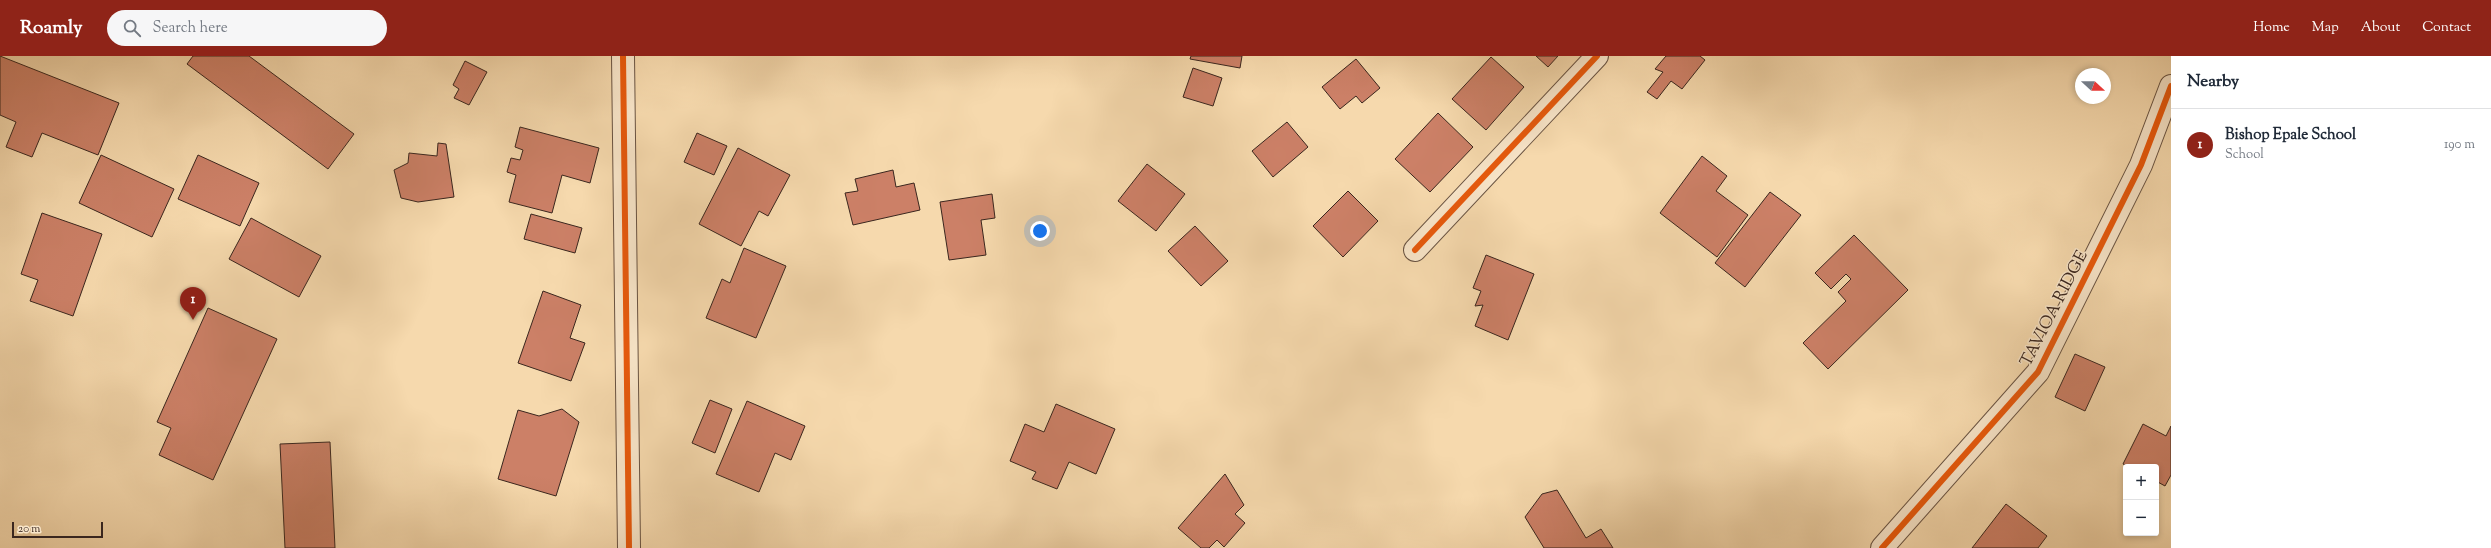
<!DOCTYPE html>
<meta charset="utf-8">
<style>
:root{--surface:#fff;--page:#f6f6f7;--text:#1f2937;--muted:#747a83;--line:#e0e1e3;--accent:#8f2418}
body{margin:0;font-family:"Sorts Mill Goudy",serif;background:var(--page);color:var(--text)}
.controls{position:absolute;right:12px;bottom:12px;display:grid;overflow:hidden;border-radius:4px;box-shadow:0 2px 6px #0003}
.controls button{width:36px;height:36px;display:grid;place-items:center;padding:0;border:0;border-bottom:1px solid var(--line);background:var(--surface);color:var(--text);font:20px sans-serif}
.compass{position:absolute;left:2075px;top:12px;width:36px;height:36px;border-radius:50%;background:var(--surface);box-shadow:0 2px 6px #0003;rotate:111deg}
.scale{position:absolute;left:12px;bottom:10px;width:91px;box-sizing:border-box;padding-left:4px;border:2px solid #3a261e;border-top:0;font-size:11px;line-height:14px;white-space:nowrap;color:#3a261e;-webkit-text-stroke:3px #f9e6ca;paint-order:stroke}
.you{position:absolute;left:1040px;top:175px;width:14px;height:14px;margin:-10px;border:3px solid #fff;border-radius:50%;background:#1a73e8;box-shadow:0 0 0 6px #1a73e833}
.badge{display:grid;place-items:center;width:26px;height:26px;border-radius:50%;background:var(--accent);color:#fff;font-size:13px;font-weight:700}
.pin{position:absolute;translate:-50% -33px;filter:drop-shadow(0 1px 2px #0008)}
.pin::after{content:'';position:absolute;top:21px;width:14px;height:12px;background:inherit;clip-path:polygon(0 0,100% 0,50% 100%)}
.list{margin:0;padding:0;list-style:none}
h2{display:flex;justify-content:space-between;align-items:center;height:52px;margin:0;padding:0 16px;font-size:17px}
h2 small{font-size:13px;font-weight:400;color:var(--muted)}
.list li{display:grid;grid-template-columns:26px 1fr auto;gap:12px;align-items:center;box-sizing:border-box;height:72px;padding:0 16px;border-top:1px solid var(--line)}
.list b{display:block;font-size:15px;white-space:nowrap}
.list p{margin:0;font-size:13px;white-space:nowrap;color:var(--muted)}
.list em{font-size:13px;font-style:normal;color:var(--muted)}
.icon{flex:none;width:22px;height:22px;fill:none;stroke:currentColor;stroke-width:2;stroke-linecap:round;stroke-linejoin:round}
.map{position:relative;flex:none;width:2171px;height:492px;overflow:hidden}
header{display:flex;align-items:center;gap:24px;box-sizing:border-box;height:56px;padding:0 20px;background:var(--accent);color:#fff}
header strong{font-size:19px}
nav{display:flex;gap:22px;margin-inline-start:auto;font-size:14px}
.search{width:280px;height:36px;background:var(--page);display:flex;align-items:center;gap:10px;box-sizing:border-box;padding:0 14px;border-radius:22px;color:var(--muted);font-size:15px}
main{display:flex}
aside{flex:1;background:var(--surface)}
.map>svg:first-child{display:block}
</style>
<header>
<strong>Roamly</strong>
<div class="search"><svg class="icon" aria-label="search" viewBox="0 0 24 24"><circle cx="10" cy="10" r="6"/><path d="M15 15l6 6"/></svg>Search here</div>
<nav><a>Home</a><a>Map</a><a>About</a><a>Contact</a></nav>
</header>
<main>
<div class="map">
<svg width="2171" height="492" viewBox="0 0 2171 492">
<rect width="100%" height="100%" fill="#f6d9ad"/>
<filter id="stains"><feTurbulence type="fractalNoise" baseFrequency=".005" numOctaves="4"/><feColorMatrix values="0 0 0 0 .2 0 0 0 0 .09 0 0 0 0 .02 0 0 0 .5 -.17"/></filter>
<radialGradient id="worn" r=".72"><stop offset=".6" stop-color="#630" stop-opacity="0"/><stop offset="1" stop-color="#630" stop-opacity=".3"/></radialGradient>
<!-- building -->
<g fill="#cc8067" stroke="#3a261e">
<path d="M0,0L119,47L98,99L42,77L32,101L6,91L16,66L0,59Z"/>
<path d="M193,0H249L354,78L328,113L187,8Z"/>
<path d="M1191,0H1242L1240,12L1190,3Z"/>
<path d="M1536,0H1558L1548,11Z"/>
<path d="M1666,0H1700L1705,4L1682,33L1671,25L1657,43L1647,36L1663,16L1655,13Z"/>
<path d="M1491,1L1524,31L1486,74L1452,43Z"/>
<path d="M1356,3L1380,32L1362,47L1356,40L1340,53L1322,31Z"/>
<path d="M465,5L487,16L469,49L454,42L459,33L453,29Z"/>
<path d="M1193,12L1222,22L1213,50L1183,41Z"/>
<path d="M1438,57L1473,91L1430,136L1395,103Z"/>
<path d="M1287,66L1308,91L1273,121L1252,95Z"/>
<path d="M520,71L599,92L590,127L562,119L552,157L509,146L516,119L507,116L511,102L520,104L523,94L515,91Z"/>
<path d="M697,77L727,90L714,119L684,106Z"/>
<path d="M438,87L446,88L454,141L418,146L401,142L394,114L408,107L409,97L437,100Z"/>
<path d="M738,92L790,119L768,160L759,155L741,190L699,168Z"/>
<path d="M101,99L174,133L152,181L79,147Z"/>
<path d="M198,99L259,127L240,170L178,143Z"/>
<path d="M1702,100L1727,120L1716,135L1748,159L1717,201L1660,157Z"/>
<path d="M1147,108L1185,138L1156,175L1118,145Z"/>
<path d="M893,114L896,131L914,127L920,154L853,169L845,137L858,135L855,123Z"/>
<path d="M1348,135L1378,165L1343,201L1313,170Z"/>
<path d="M1770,136L1801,159L1745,231L1715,207Z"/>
<path d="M992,138L995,162L981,164L986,199L949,204L940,146Z"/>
<path d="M42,157L102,178L73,260L30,245L38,224L21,218Z"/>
<path d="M531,158L582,172L575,197L524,183Z"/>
<path d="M251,162L321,200L299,241L229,203Z"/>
<path d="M1195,170L1228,205L1201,230L1168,195Z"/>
<path d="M1854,179L1908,234L1828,313L1803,287L1846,245L1838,236L1851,223L1846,218L1831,233L1815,217Z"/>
<path d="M744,192L786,210L756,282L706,262L722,223L730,227Z"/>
<path d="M1486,199L1534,218L1508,284L1475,270L1483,249L1475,250L1481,235L1473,232Z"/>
<path d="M543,235L581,249L570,282L585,287L571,325L518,307Z"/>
<path d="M208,252L277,283L213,424L159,399L171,372L157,366Z"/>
<path d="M2075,298L2105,311L2085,355L2055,341Z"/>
<path d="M710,344L732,353L715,397L692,387Z"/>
<path d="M747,345L805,370L791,404L775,397L759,436L716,418Z"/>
<path d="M1056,348L1115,373L1096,418L1069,406L1057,433L1032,423L1036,416L1010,405L1025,368L1044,376Z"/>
<path d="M562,353L579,366L556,440L498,423L518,354L539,360Z"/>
<path d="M2143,368L2166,380L2171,370V419L2165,430L2156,425V411H2129L2123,408Z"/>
<path d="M330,386L335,492H285L280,388Z"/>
<path d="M1225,418L1244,449L1235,458L1245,467L1224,491L1217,484L1209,492H1201L1178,472Z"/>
<path d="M1557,434L1586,482L1601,473L1613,492H1544L1525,461L1542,438Z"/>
<path d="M2006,448L2047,480L2038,492H1972Z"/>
</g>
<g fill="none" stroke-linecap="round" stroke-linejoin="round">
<defs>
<g id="minor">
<path d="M623,0L629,492"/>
<path d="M1415,194L1597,0"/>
<path d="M1882,492L2038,316L2141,109L2171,30"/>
</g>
</defs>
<!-- minor casing -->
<use href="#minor" stroke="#695342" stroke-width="24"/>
<!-- minor -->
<use href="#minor" stroke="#f9e6ca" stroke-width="22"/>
<defs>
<g id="cycleway">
<path d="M623,0L629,492"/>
<path d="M1415,194L1597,0"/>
<path d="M1882,492L2038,316L2141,109L2171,30"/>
</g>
</defs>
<!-- cycleway casing -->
<use href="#cycleway" stroke="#f9e6ca" stroke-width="8"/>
<!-- cycleway -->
<use href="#cycleway" stroke="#e8590c" stroke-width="6"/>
</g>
<g text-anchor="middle" stroke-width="3" stroke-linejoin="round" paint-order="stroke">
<!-- street labels -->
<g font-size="17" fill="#3a261e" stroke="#f9e6ca">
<text transform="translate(2053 252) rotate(-63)" y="6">TAVIOA RIDGE</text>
</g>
</g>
<rect width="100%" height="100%" filter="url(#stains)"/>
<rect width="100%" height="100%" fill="url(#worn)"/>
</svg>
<div class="controls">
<button>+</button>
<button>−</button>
</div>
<svg class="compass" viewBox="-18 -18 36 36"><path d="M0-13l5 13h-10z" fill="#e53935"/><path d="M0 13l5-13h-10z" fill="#747a83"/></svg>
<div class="scale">20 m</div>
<div class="you"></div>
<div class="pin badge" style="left:193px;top:264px">1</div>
</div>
<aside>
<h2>Nearby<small></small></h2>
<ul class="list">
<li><span class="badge">1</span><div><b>Bishop Epale School</b><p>School</p></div><em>190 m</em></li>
</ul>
</aside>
</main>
